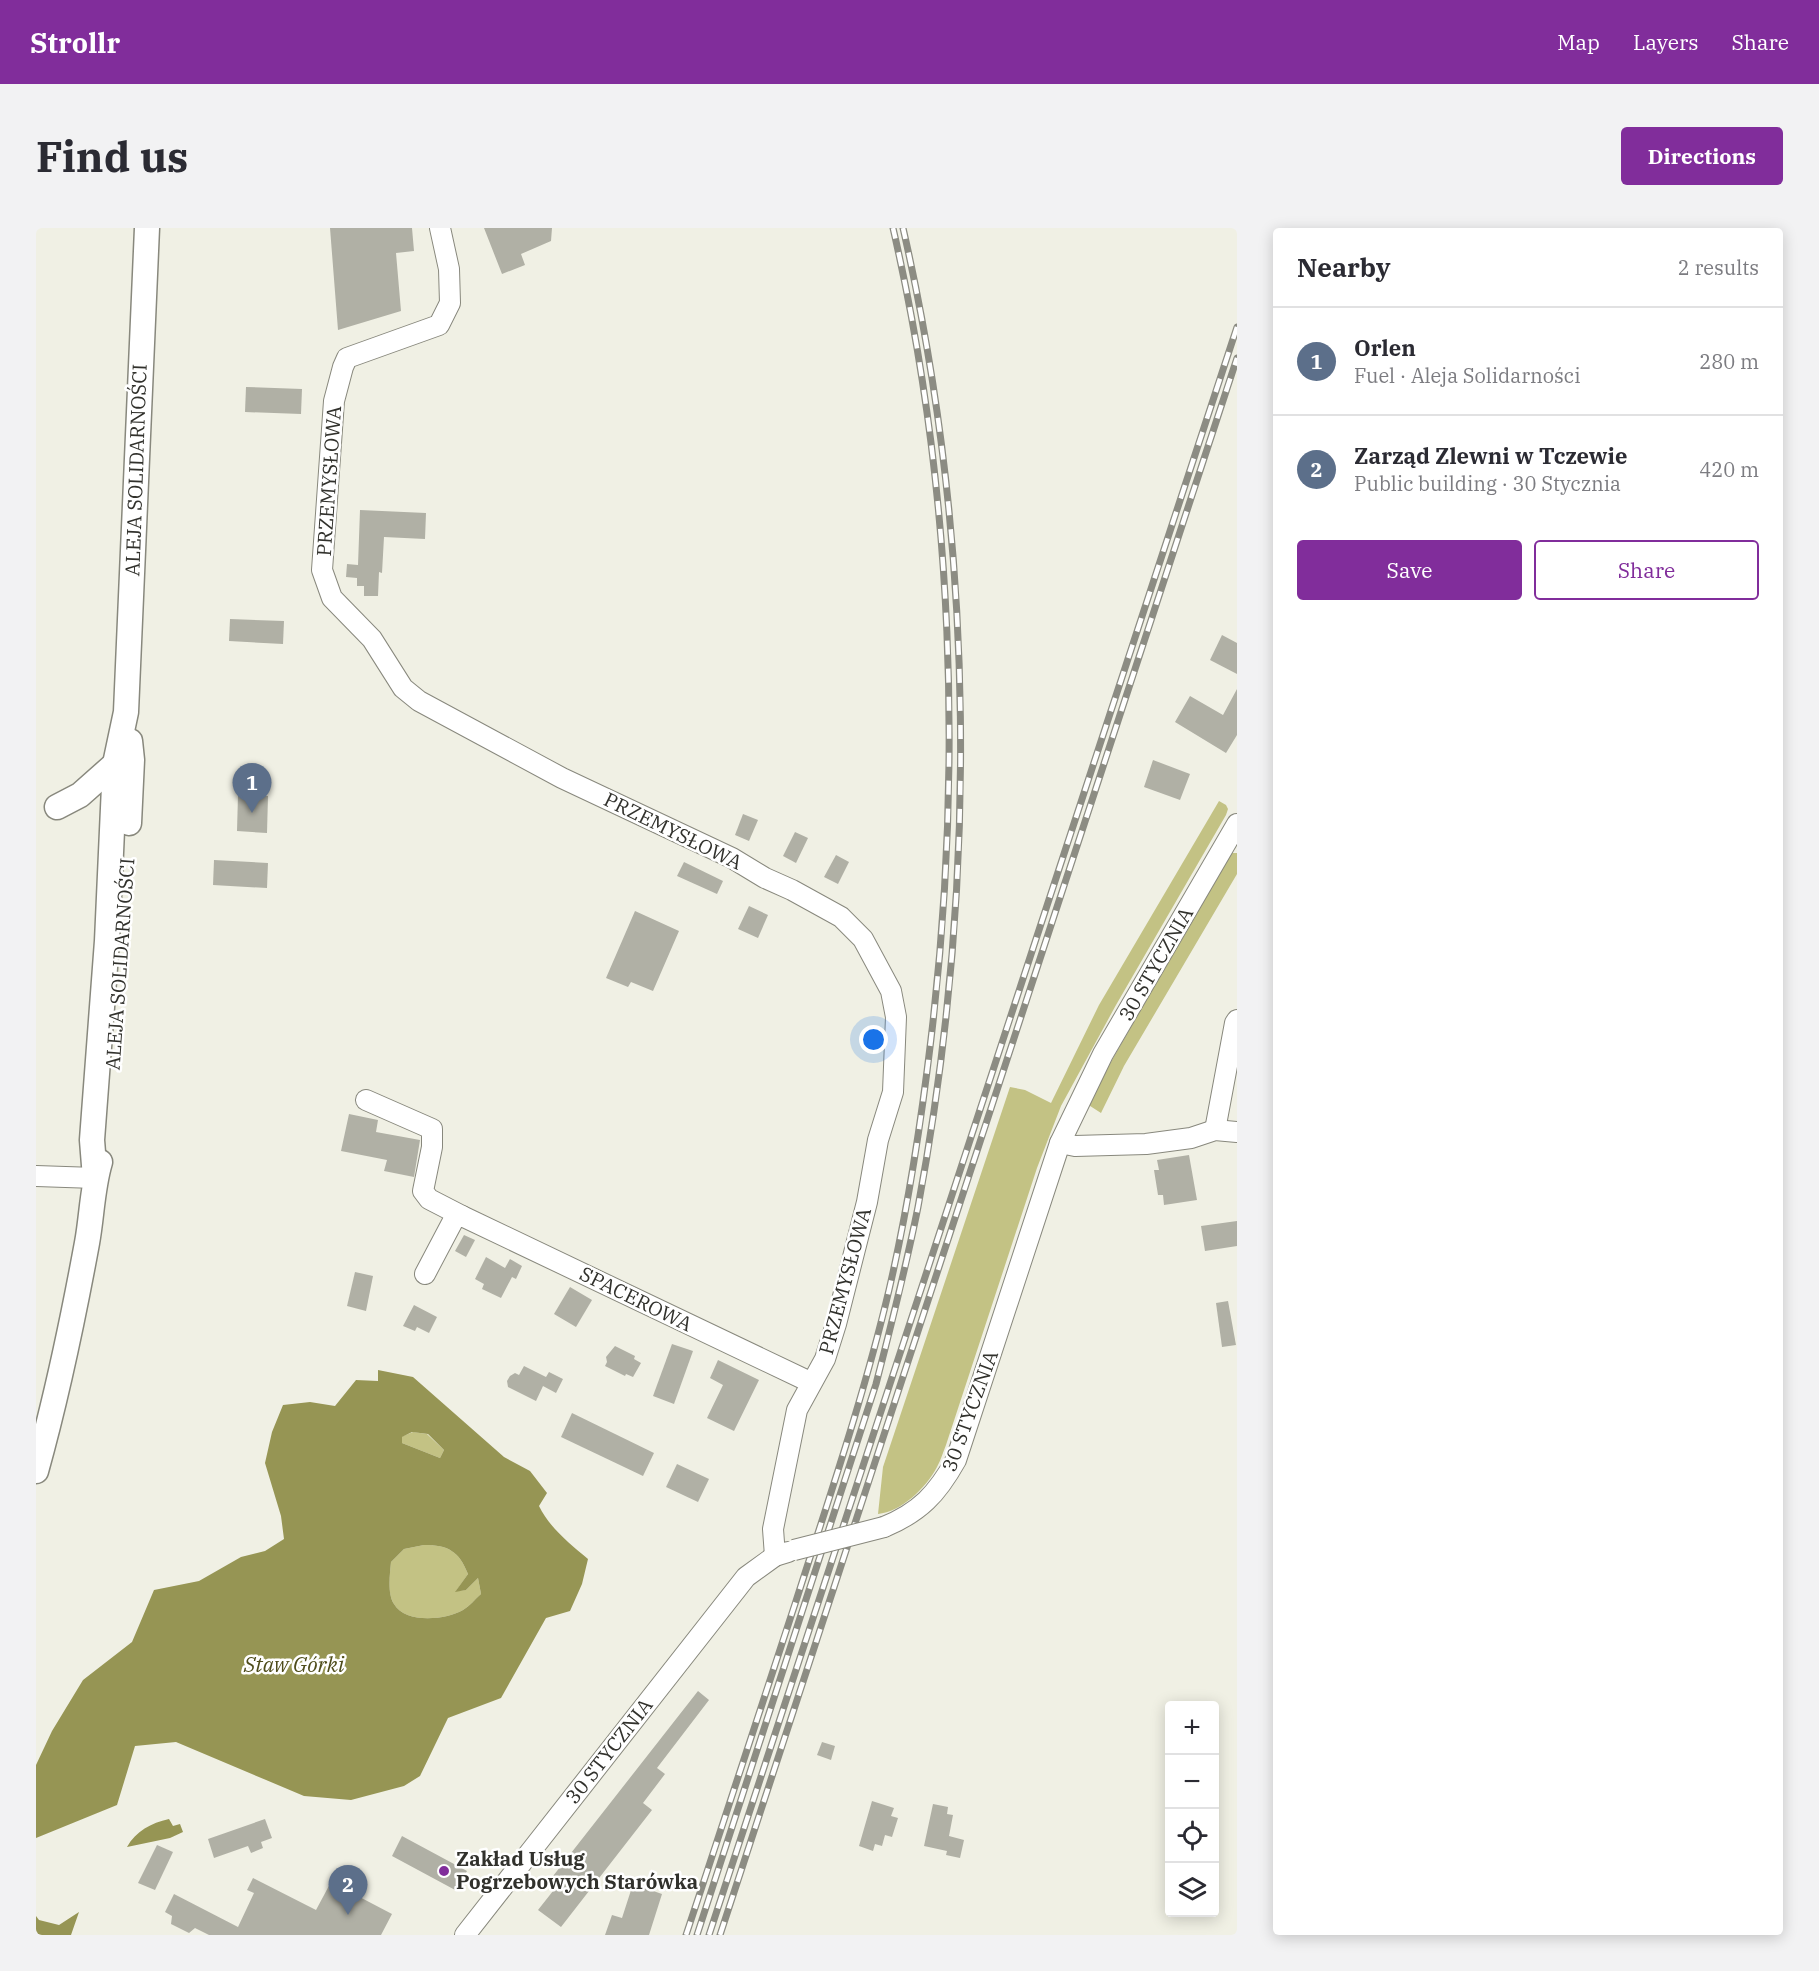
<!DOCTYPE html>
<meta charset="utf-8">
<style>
:root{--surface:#fff;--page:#f2f2f3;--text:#2b2b33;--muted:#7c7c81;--line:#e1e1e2;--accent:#812d9b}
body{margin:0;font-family:"IBM Plex Serif",serif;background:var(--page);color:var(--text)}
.controls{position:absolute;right:18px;bottom:18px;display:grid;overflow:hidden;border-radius:6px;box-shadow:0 3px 15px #0003}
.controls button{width:54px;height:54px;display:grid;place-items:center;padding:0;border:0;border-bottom:2px solid var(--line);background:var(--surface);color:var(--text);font:30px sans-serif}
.you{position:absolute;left:838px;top:812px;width:21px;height:21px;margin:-15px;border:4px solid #fff;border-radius:50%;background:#1a73e8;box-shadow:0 0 0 9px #1a73e833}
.badge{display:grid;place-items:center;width:39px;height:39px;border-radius:50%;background:var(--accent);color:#fff;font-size:20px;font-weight:700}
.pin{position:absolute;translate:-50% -50px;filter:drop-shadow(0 2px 3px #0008)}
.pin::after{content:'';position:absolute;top:32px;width:21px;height:18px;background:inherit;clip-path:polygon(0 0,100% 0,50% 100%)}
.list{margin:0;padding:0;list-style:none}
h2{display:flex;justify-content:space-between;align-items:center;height:78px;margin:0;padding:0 24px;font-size:26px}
h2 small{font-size:20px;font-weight:400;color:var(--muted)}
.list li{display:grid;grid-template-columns:39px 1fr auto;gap:18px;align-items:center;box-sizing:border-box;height:108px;padding:0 24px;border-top:2px solid var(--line)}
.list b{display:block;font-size:22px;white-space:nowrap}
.list p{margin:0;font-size:20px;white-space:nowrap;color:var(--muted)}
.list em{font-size:20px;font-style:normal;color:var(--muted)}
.actions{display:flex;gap:12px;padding:18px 24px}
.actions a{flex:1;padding:14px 0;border:2px solid var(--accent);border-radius:6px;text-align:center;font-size:21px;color:var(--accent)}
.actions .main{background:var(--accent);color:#fff}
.icon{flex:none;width:33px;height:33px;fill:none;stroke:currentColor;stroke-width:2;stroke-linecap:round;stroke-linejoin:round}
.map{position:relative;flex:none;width:1201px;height:1707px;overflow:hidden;border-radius:6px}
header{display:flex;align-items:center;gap:36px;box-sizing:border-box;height:84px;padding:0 30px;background:var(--accent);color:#fff}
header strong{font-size:28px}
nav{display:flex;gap:33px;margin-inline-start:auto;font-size:21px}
.intro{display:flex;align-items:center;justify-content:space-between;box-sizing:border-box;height:144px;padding:0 36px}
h1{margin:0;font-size:42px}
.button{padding:15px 27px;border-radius:6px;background:var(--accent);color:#fff;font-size:21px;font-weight:700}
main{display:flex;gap:36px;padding:0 36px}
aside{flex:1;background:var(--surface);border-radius:6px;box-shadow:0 3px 15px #0003}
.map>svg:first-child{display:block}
</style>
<header>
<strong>Strollr</strong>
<nav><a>Map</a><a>Layers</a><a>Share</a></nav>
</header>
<div class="intro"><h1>Find us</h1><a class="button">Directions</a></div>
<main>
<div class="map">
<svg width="1201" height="1707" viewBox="0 0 1201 1707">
<rect width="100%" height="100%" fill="#f0f0e4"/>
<!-- green -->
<g fill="#c3c284">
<path d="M1183,573L1190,577L1192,581L1190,587L1080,777L1025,878L1001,940L910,1217C907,1224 905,1232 901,1239C890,1260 865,1284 842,1286L847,1239L974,859L989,862L1015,875L1063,777Z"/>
<path d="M1194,625H1201V646L1088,838L1065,885L1051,876Z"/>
<path d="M377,1204L391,1206L408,1222L404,1230L366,1215L365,1209Z"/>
<path d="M388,1317C412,1317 423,1323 432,1346L420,1363L430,1362L442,1350L445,1366C439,1371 434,1378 427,1382C410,1392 369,1396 358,1376C351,1365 354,1346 355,1334L368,1321Z"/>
</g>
<!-- water -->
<g fill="#969554" fill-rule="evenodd">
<path d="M342,1142L377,1149L468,1229L494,1243L511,1265L503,1278C513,1299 533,1315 552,1331L546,1356L534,1383L510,1390L465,1470L412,1490L384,1548L368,1558L315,1572L268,1568L140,1514L99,1518L81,1577L0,1610V1537L16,1503L47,1452L96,1414L118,1362L163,1353L205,1329L229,1323L248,1311L245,1288L229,1235L236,1204L247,1177L274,1174L299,1178L320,1152L342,1153ZM376,1204L392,1206L408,1222L404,1230L366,1215V1209ZM388,1317C412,1317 423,1323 432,1346L419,1364L430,1362L442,1350L445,1366C439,1371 434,1378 427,1382C410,1392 369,1396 358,1376C351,1365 354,1346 355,1334L368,1321Z"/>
<path d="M133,1591L137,1598L144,1596L147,1604L134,1610L91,1619C100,1603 115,1595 133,1591Z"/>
<path d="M43,1684L35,1707H0V1688L3,1692L23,1697Z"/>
</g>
<!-- building -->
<g fill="#b0b0a5">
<path d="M294,0H376L378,23L360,25L365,83L302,102Z"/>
<path d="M448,0H516L515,13L485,26L489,37L466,46Z"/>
<path d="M210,159L266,161L265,186L209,184Z"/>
<path d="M324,282L390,285L389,311L348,309L346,345L343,344L342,368H328V358H321V350L310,349L311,336L322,337Z"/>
<path d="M194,391L248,393L247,416L193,413Z"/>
<path d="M1186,407L1201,415V446L1174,432Z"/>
<path d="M1201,461V507L1190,525L1139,494L1154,468L1187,487Z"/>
<path d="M1117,532L1154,546L1144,572L1108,559Z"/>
<path d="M202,567L232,568L231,605L201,603Z"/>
<path d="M707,586L722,592L713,613L699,607Z"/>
<path d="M759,604L772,610L760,635L747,628Z"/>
<path d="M800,627L813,634L802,656L788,649Z"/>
<path d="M178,632L232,635L231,660L177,657Z"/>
<path d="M648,634L687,653L681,666L641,648Z"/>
<path d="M713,678L732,687L722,710L702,701Z"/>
<path d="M599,683L643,703L617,763L595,754L592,759L570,750Z"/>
<path d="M313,886L342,892L340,904L384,912L378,949L348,943L351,932L305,923Z"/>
<path d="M1153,927L1161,972L1128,977L1127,967H1122L1118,942H1123L1121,932Z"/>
<path d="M1201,993V1018L1169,1023L1165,998Z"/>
<path d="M428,1007L439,1012L430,1029L419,1023Z"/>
<path d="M450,1029L469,1040L474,1031L486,1038L480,1051L476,1049L465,1070L446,1061L448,1056L439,1051Z"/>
<path d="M319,1044L337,1048L330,1083L311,1078Z"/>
<path d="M534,1059L556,1072L540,1099L518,1086Z"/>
<path d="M1192,1073L1200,1117L1186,1119L1180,1075Z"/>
<path d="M378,1077L401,1089L393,1105L381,1099L379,1103L367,1098Z"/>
<path d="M636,1116L657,1123L638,1176L617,1168Z"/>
<path d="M579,1118L599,1128L598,1131L605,1135L597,1149L590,1146L589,1148L569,1138L571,1134L570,1129Z"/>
<path d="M682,1132L723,1152L698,1203L671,1190L687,1157L674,1150Z"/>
<path d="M488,1138L510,1149L513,1144L527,1151L520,1165L507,1158L500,1173L472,1159L471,1153L474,1148L479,1145L483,1147Z"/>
<path d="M536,1185L618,1225L607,1248L525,1209Z"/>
<path d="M641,1236L673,1251L662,1274L630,1259Z"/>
<path d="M662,1463L673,1472L621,1540L629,1546L607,1575L616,1582L525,1699L502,1682L517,1663L510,1657Z"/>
<path d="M786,1514L799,1518L795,1532L781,1527Z"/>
<path d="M836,1573L858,1580L855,1588L862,1590L856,1609L849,1607L846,1618L839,1616L837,1623L823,1618Z"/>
<path d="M897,1576L912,1579L911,1586L917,1587L913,1608L928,1612L924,1630L910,1627L911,1623L888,1618Z"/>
<path d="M229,1591L236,1610L225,1614L227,1620L215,1625L212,1618L178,1630L172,1611Z"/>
<path d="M366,1608L431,1643L428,1648L432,1655L424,1656L421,1663L356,1628Z"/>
<path d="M121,1617L137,1624L119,1662L102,1655Z"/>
<path d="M217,1650L280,1682L295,1654L356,1686L345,1707H173L159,1700L153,1705L135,1696L136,1688L129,1684L138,1666L202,1699L218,1665L211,1662Z"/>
<path d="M597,1656L626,1666L613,1707H569L576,1687L586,1690Z"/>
</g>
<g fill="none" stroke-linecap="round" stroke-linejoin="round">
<defs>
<g id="minor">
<path d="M404,0L413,41L414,75L403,97L311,130L307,139L298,173L286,342L296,370L336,411L367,460L383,473L526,550L696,630L729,650L756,662L805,689L827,711L855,763L860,789L857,864L842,912L831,974L800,1096L789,1131L761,1182L737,1301L739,1328"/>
<path d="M330,872L396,901V919L387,963L393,971L426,988"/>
<path d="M1179,902L1199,795L1201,792"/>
<path d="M1024,915L1039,918L1110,916L1155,910L1179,902L1201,904"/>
<path d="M0,948L59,950"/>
<path d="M389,1046L418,991L426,988L774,1154"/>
<path d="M848,1299C884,1284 901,1266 920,1232L1024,915L1067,826L1201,596"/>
<path d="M429,1707L710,1349L739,1328L752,1324"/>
</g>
<g id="major">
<path d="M21,579L44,567L79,536"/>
<path d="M93,595L96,532L94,513"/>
<path d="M59,950L56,912L71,713L79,536L90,484L111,0"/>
<path d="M0,1243C21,1168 37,1091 51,1015C56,988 56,961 64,934"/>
</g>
</defs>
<!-- minor casing -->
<use href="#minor" stroke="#88887d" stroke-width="22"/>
<!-- major casing -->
<use href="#major" stroke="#88887d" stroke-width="27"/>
<!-- minor -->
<use href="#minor" stroke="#fff" stroke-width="20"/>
<!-- major -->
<use href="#major" stroke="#fff" stroke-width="24"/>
<defs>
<g id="rail">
<path d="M650,1707C687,1596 723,1485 760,1373C793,1270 828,1168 853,1062C872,980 885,895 895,811C927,541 918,265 857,0"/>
<path d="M661,1707L840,1156C855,1098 870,1039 882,979C942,657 940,319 867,0"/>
<path d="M673,1707L1201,99"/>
<path d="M684,1707L1201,130"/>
</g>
</defs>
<!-- rail casing -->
<use href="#rail" stroke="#8c8c83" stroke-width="7"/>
<!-- rail -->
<use href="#rail" stroke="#fff" stroke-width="4.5" stroke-dasharray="14" stroke-linecap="butt"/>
<defs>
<path id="minor-bridge" d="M758,1322L848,1299"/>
</defs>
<!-- minor-bridge casing -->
<use href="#minor-bridge" stroke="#88887d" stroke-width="22" stroke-linecap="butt"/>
<!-- minor-bridge -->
<use href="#minor-bridge" stroke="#fff" stroke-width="20"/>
</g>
<!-- markers -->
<circle fill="#812d9b" stroke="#fff" stroke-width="2" cx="408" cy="1643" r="6"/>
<g text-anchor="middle" stroke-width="5" stroke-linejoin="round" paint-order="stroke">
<!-- street labels -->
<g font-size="20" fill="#31312c" stroke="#fff">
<text transform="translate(100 242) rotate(-88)" y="7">ALEJA SOLIDARNOŚCI</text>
<text transform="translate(293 253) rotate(-86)" y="7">PRZEMYSŁOWA</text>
<text transform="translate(637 603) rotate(26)" y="7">PRZEMYSŁOWA</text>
<text transform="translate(84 736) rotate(-86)" y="7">ALEJA SOLIDARNOŚCI</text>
<text transform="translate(1120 736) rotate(-60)" y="7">30 STYCZNIA</text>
<text transform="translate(809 1053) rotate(-75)" y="7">PRZEMYSŁOWA</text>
<text transform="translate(600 1071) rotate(26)" y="7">SPACEROWA</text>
<text transform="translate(934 1183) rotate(-70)" y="7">30 STYCZNIA</text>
<text transform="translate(573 1523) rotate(-52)" y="7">30 STYCZNIA</text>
</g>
<!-- poi labels -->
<g font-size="20" font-weight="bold" fill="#31312c" stroke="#fff" text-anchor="start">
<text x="420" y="1638">Zakład Usług<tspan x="420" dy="23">Pogrzebowych Starówka</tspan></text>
</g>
<!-- water labels -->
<g font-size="21" font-style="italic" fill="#4e4c1a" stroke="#fff">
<text x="258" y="1444">Staw Górki</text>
</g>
</g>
</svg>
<div class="controls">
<button>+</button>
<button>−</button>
<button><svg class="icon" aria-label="locate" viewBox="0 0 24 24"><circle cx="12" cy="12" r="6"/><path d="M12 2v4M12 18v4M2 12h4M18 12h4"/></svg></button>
<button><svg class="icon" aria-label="layers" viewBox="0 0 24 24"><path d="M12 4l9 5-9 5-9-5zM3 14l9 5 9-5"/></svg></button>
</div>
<div class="you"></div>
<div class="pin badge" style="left:216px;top:585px;background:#5c6f8a">1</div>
<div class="pin badge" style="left:312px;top:1687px;background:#5c6f8a">2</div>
</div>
<aside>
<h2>Nearby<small>2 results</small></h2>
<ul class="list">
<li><span class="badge" style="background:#5c6f8a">1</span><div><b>Orlen</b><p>Fuel · Aleja Solidarności</p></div><em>280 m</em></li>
<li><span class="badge" style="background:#5c6f8a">2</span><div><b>Zarząd Zlewni w Tczewie</b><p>Public building · 30 Stycznia</p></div><em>420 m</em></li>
</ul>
<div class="actions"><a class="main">Save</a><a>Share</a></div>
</aside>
</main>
